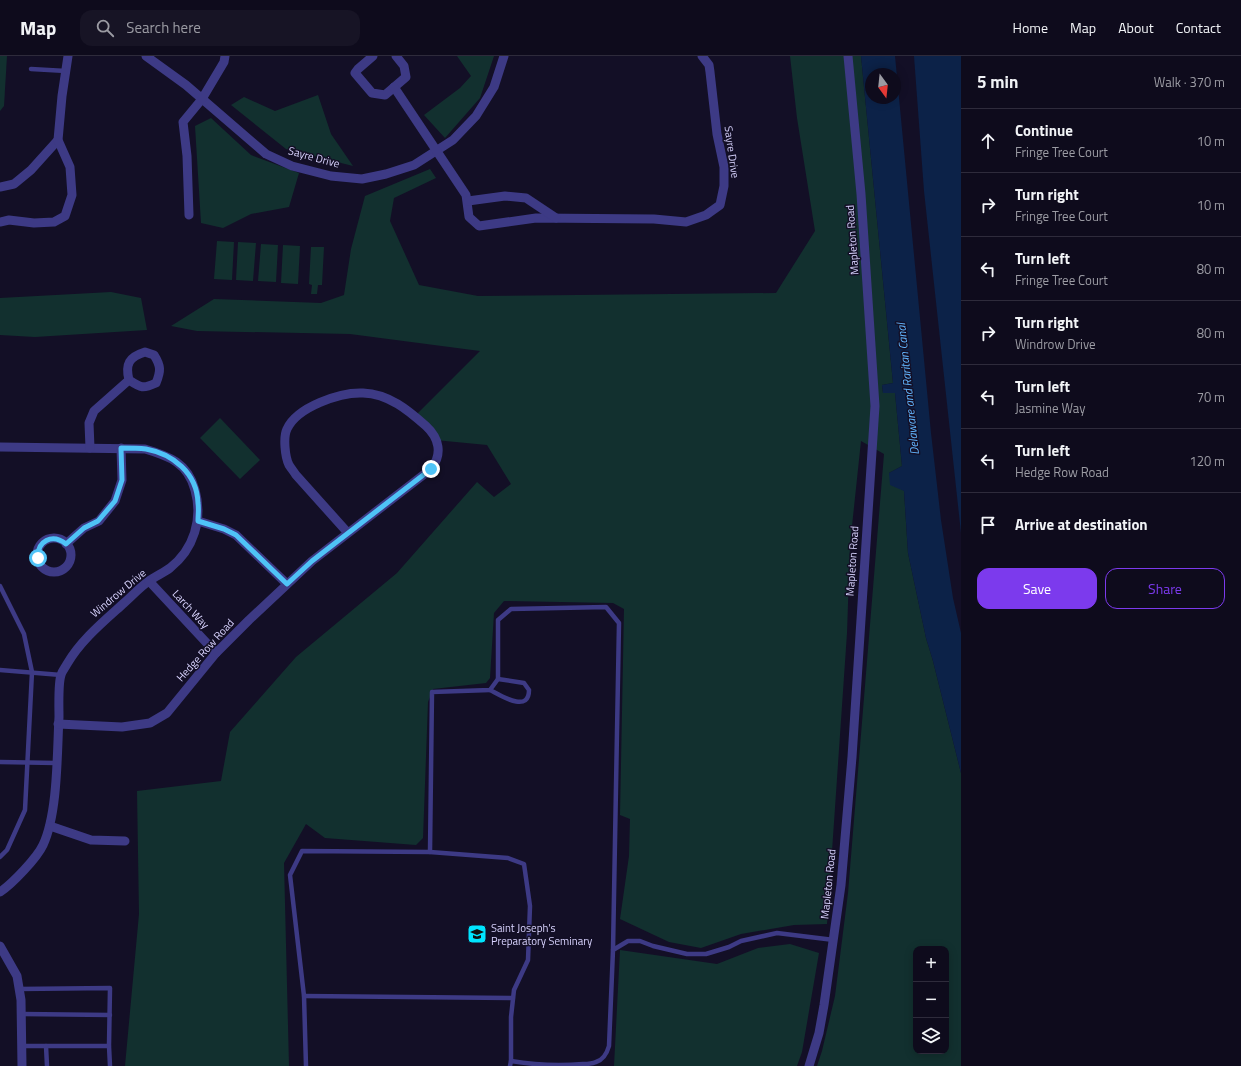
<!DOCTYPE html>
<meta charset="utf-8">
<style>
:root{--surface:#0e0b1c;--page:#171425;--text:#f1f3f6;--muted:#9b9ba3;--line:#2e2b3b;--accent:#7c3aed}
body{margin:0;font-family:"Titillium Web",sans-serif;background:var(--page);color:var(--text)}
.controls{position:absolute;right:12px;bottom:12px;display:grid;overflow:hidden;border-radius:8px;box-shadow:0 2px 10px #0003}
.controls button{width:36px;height:36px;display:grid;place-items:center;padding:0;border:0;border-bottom:1px solid var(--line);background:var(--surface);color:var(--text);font:20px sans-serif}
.compass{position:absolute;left:865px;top:12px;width:36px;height:36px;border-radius:50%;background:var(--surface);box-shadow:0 2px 10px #0003;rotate:165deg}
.stop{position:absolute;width:12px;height:12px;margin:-9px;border:3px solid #4fc3f7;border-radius:50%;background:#fff}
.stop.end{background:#4fc3f7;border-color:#fff;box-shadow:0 1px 4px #0008}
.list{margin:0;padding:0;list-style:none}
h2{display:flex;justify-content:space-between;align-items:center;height:52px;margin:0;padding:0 16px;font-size:17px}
h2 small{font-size:13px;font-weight:400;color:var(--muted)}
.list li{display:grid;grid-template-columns:26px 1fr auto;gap:12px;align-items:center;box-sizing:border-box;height:64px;padding:0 16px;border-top:1px solid var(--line)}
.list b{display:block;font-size:15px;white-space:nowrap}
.list p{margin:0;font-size:13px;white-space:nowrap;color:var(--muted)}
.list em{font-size:13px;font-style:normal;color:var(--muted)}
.actions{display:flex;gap:8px;padding:12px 16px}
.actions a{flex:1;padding:9px 0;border:1px solid var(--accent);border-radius:12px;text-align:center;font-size:14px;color:var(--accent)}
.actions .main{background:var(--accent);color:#fff}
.icon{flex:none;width:22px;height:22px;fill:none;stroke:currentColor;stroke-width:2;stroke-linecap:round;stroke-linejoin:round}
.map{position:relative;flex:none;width:961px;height:1010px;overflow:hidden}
header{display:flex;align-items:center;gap:24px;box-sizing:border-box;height:56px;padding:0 20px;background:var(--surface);border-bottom:1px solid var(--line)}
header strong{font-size:19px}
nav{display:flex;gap:22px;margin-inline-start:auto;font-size:14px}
.search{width:280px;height:36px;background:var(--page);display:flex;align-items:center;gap:10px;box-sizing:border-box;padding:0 14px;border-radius:12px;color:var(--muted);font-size:15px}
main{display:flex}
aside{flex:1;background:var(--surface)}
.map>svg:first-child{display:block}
</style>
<header>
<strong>Map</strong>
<div class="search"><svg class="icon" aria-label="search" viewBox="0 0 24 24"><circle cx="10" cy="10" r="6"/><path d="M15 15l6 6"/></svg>Search here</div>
<nav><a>Home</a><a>Map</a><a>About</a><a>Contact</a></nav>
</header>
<main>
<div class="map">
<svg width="961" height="1010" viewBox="0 0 961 1010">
<rect width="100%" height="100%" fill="#130f26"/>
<!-- green -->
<g fill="#12302f" fill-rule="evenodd">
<path d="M0,0H7L4,50L0,55Z"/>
<path d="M457,0H494L480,42L445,82L424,59L460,32L471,20Z"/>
<path d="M790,0H861L893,327L882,329L883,337H895L902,410L889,417L904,435L908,497L926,582L933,605L961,717V1010H817L822,995L835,940L848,837L884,398L861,385L850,489L847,577L827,868L794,869L741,878L701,892L669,886L620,863L629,800L630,763L620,759L624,553L613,547L504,545L494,557L490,622L486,627L433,633L428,646L423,782L416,789L325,782L306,768L284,807L289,1010H125L139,858L137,735L221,725L230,676L296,601L397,517L477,426L494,441L511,428L487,389L435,384L415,360L480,295L350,278L197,275L171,270L214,243L321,247L344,239L351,193L365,140L430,113L436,122L394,142L390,165L419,229L478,240L776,237L815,175L797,62ZM916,893H946V995H916Z"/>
<path d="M318,39L331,78L353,110L286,93L231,49L244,41L275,55Z"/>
<path d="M211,62L251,99L299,117L289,151L251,158L223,172L201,167L195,70Z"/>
<path d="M217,185L234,186L232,224L214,223Z"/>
<path d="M238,186L256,187L253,225L236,224Z"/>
<path d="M261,188L278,189L276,226L258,225Z"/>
<path d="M283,189L300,190L298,228L281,227Z"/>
<path d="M311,191H324L322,229H318L317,238H311L312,229L309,228Z"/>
<path d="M111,236L141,242L147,274L35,281L0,279V242Z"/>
<path d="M220,362L260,404L240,423L200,382Z"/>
<path d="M790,888L819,897L802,996L797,1010H614L620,894L717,908L758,892Z"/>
</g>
<!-- water -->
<g fill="#0c2248" fill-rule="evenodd">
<path d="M861,0H895L931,377L941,464L953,542L961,577V717L933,605L926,582L908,497L904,435L890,429L889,417L902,410L895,337H883L882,329L893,327ZM871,18H895V42H871Z"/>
<path d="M914,0H961V477L924,135Z"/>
</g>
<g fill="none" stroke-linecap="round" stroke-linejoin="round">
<!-- service -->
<g stroke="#3d3a85" stroke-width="4.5">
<path d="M31,13L66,15"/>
<path d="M0,530L24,578L32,616L25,754L7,794L0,801"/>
<path d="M0,614L61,619"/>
<path d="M490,634C500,639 529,658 529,634L524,627L498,623"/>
<path d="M0,706L56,707"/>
<path d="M430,796L508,802L524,808L530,850L528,904L514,934L511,961V1005L510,1010"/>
<path d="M19,933L110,932L109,990H23"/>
<path d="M304,940L513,942"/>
<path d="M22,958L110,959"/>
<path d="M46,990L47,1010"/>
<path d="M109,990L110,1010"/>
<path d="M511,1005C535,1009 559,1010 583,1008C587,1008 592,1008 596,1006C603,1004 607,997 609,990L613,894L628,885H640L653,890L687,898H706L729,891L741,885L777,877L834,884"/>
<path d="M306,1010L304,940L290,819L302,795L430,796L432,636L490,634L498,623V564L511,553L606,551L619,567L613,894"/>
</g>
<!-- minor -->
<g stroke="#3d3a85" stroke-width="9">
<path d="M146,0L186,29L266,98L292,110L331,120L362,123L386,118L414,109L453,84L476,60L494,31L504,0"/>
<path d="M373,0L358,13L355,17L372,37L385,39L406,21L404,10L396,0"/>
<path d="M394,31L466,139L469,161L479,170L536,162L654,163L686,166L706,159L720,149L724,130V111L717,78L710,16L709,9L702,0"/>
<path d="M0,131L14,128L31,114L58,84"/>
<path d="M468,145L505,140L526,142L556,162"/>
<path d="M189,159L187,100L183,66L202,43L224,6L225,0"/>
<path d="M0,166L9,164L34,167L54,166L65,160L72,139L70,111L58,84L62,40L68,0"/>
<path d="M145,296L154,299C161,310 161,315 156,327C143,333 141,332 129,324C125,308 129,301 145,296Z"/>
<path d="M0,391L145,393C169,400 188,407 195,434C203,463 194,493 170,512C163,517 156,520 149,525C140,531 132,540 124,547C103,566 81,584 67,608C65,612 62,615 61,619C58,628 59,651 59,661C57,697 58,757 43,789C37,802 12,828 0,836"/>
<path d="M90,392L89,367L94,355L129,324"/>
<path d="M198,465L224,473L236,479L287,528"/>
<circle cx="54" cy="499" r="17"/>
<path d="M66,488L84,472L99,465L115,445L122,424L121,392"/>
<path d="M149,525L216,597"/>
<path d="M58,668L122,671L150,667L167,657L216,597L249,564L312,505L431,413C443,398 439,382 426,370C408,354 389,338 363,337C340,336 297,351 287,373C283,381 285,401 289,409C291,412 294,416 296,419L348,477"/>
<path d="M50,770L91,784L125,785"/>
<path d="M0,890L17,920L21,944L22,1010"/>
<path d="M809,1010L819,977L824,949L841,829L852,701L875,350L861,138L848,0"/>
</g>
</g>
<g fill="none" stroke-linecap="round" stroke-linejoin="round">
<!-- route -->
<path stroke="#4fc3f7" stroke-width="5" d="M38,502C37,485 52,477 66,488L84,472L98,465L115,445L122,424L121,392C129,392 138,392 146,393C173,398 197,417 198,447C199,453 198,459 198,465L224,473L236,479L287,528L312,505L431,413"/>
</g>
<!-- icons -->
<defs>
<symbol id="school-square" viewBox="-11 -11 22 22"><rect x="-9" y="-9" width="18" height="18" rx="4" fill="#00e5ff" stroke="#130f26"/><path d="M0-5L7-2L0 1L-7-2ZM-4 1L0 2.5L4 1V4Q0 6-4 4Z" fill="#111"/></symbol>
</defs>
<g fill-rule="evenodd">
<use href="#school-square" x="466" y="867" width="22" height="22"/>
</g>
<g text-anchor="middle" stroke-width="3" stroke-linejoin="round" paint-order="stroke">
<!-- street labels -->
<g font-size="11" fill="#d9d4ff" stroke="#130f26">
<text transform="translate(732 96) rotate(82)" y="4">Sayre Drive</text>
<text transform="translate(314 101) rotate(15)" y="4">Sayre Drive</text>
<text transform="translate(852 184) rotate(-94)" y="4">Mapleton Road</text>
<text transform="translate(852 505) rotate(-86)" y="4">Mapleton Road</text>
<text transform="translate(118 537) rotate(-40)" y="4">Windrow Drive</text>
<text transform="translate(191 553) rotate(47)" y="4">Larch Way</text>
<text transform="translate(205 594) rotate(-48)" y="4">Hedge Row Road</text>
<text transform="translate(828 828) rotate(-84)" y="4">Mapleton Road</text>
</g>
<!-- poi labels -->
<g font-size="11" fill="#d9d4ff" stroke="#130f26" text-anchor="start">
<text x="491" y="876">Saint Joseph's<tspan x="491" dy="13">Preparatory Seminary</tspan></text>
</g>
<!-- water labels -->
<g font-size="12" font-style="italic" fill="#62b6ff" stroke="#130f26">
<text transform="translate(908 333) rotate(-96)" y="4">Delaware and Raritan Canal</text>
</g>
</g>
</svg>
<div class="controls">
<button>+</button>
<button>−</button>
<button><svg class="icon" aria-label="layers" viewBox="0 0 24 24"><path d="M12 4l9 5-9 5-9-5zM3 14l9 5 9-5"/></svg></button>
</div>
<svg class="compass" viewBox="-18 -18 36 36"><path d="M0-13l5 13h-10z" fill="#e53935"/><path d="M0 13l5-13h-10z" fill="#9b9ba3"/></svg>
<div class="stop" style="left:38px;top:502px"></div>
<div class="stop end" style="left:431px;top:413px"></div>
</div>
<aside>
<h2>5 min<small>Walk · 370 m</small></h2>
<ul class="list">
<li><svg class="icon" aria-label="ahead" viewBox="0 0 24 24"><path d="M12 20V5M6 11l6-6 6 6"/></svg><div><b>Continue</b><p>Fringe Tree Court</p></div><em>10 m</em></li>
<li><svg class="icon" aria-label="right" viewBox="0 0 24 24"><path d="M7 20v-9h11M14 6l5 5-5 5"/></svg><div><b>Turn right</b><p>Fringe Tree Court</p></div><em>10 m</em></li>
<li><svg class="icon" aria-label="left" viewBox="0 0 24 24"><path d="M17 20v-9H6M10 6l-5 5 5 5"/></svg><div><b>Turn left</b><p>Fringe Tree Court</p></div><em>80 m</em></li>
<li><svg class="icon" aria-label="right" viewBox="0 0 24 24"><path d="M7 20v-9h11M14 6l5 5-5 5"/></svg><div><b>Turn right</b><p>Windrow Drive</p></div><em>80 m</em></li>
<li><svg class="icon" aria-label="left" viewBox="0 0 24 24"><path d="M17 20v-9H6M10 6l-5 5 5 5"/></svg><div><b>Turn left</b><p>Jasmine Way</p></div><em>70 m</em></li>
<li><svg class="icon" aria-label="left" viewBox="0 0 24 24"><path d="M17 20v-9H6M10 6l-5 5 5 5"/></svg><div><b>Turn left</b><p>Hedge Row Road</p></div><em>120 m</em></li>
<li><svg class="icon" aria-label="arrive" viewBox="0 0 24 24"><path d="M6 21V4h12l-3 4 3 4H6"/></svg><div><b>Arrive at destination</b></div></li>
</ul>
<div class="actions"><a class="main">Save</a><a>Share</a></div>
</aside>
</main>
